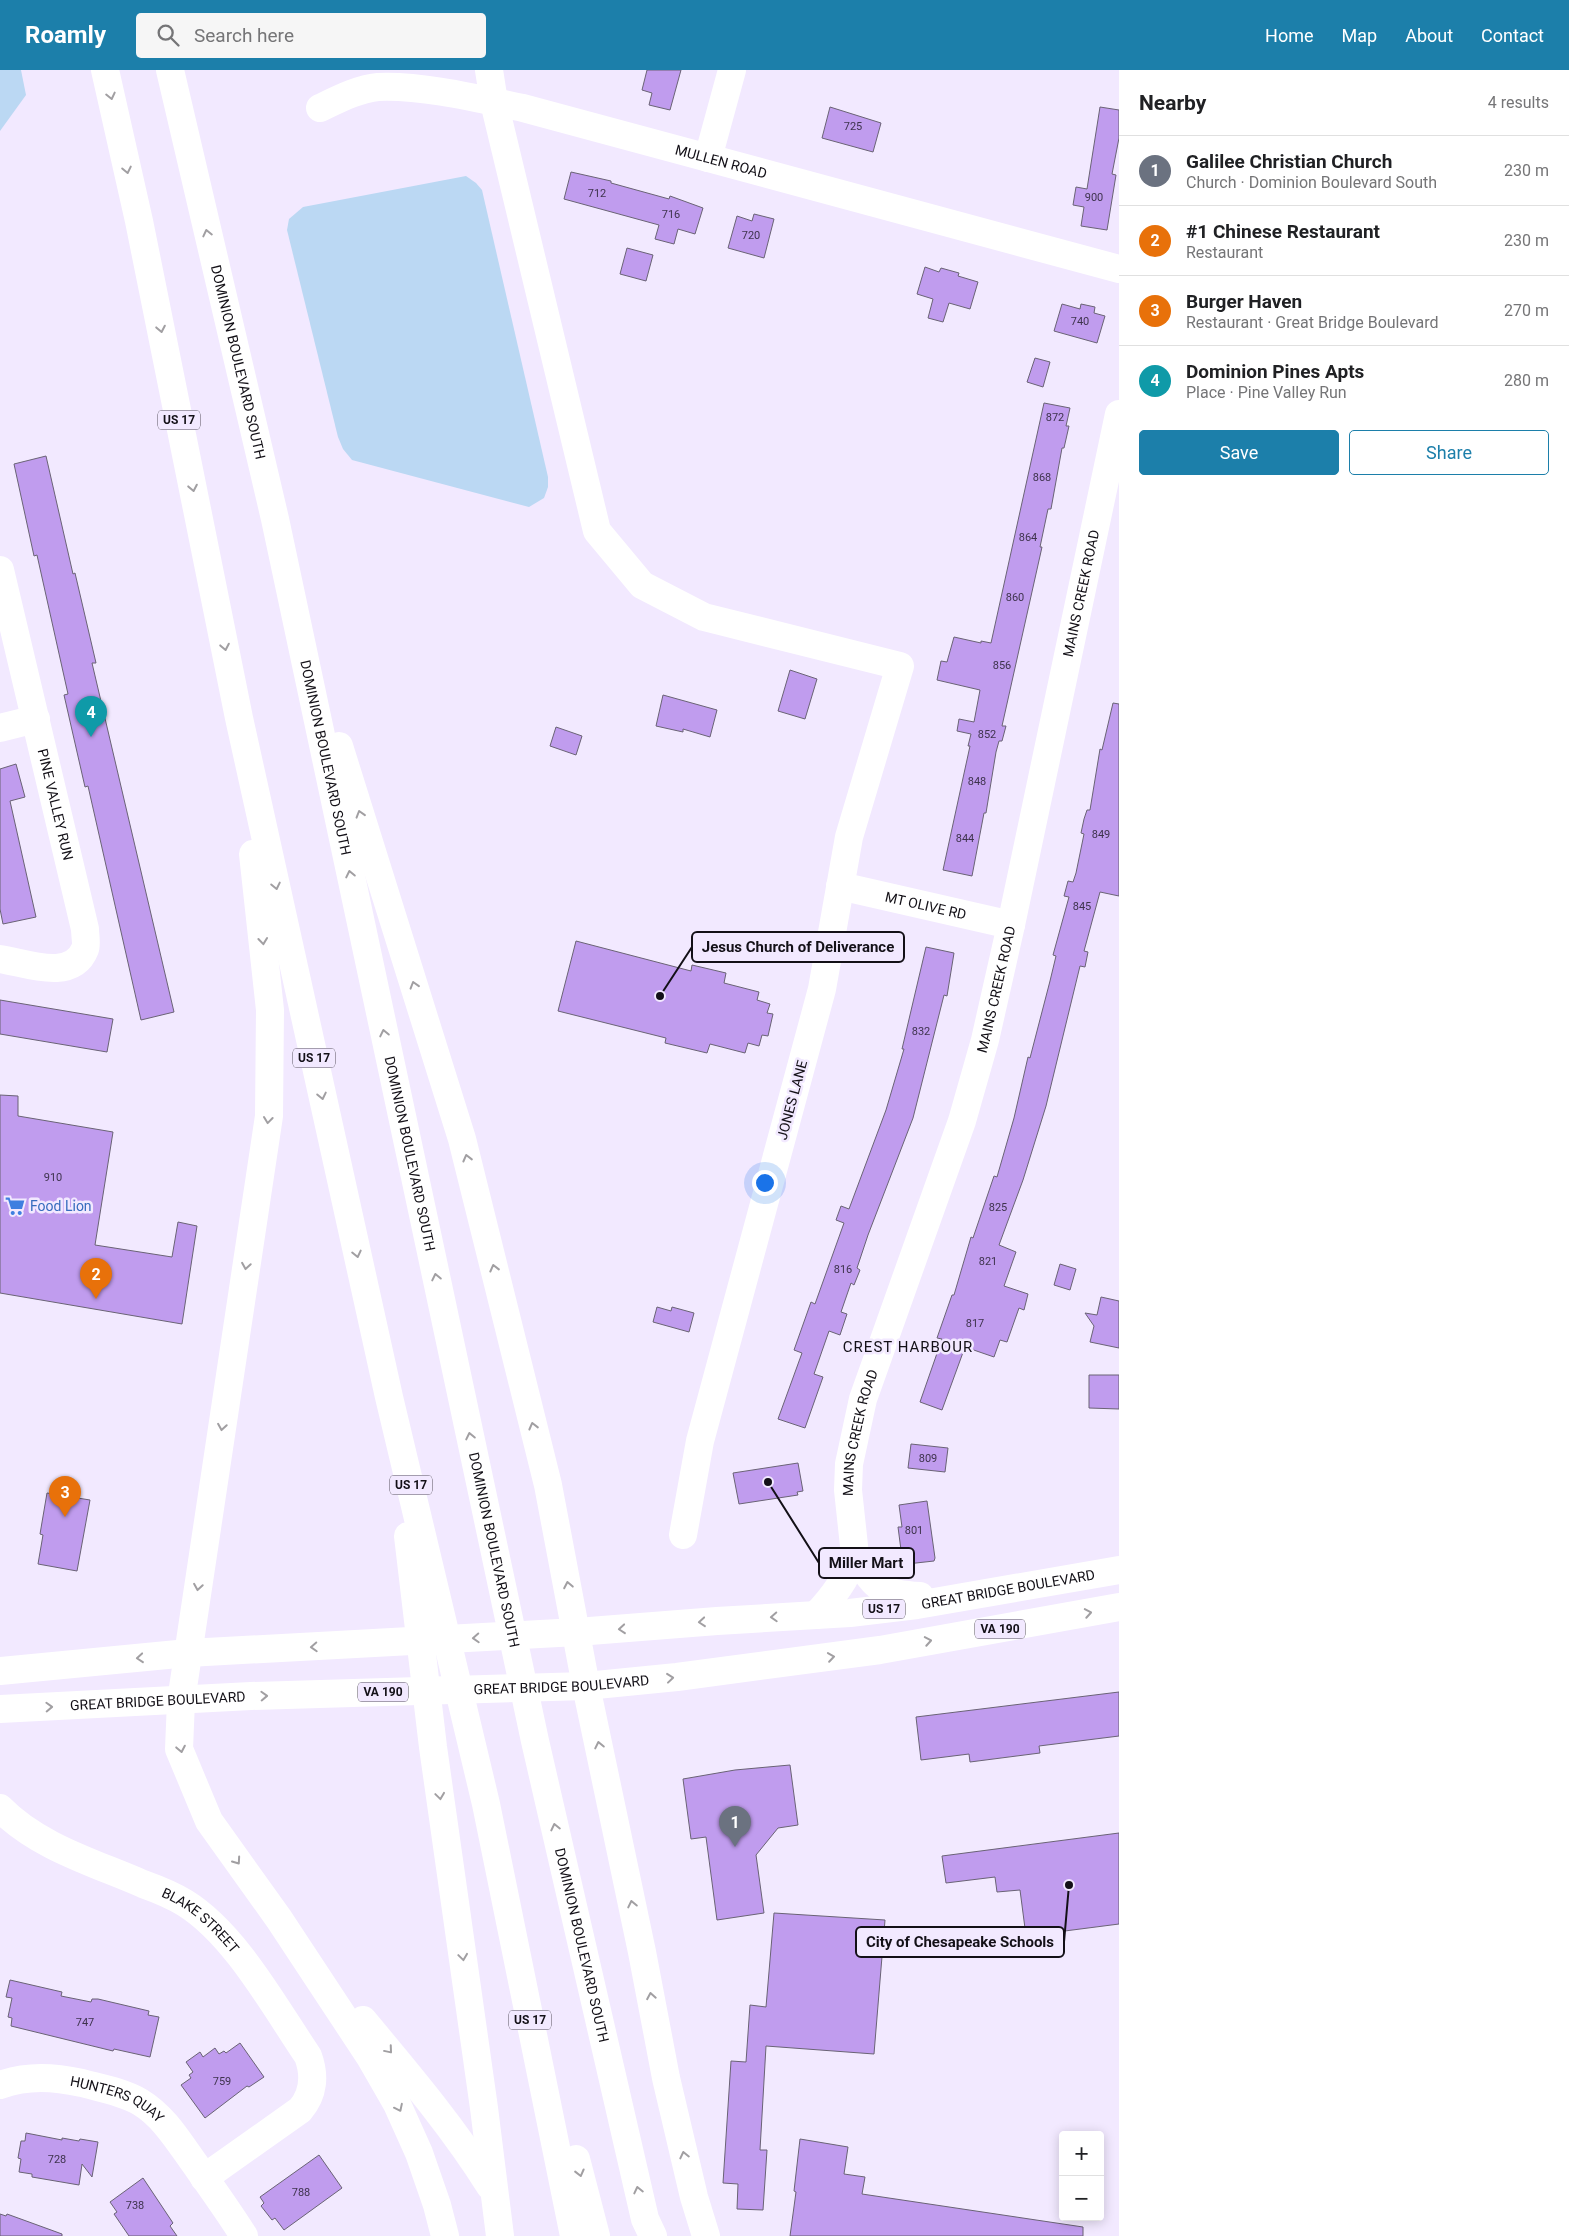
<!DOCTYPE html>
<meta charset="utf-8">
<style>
:root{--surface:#fff;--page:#f6f6f6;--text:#202124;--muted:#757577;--line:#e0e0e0;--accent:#1c7faa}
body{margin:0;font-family:Roboto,sans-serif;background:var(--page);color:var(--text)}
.controls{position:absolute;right:15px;bottom:15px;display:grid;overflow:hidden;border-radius:5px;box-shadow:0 2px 12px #0003}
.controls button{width:45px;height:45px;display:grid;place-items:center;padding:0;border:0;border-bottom:1px solid var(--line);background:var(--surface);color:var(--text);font:25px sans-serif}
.you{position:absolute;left:764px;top:1112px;width:18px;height:18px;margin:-12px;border:4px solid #fff;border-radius:50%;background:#1a73e8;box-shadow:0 0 0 8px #1a73e833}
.badge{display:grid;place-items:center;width:32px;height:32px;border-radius:50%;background:var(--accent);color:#fff;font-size:16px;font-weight:700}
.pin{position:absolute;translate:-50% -41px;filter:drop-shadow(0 1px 2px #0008)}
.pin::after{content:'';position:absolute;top:26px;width:18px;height:15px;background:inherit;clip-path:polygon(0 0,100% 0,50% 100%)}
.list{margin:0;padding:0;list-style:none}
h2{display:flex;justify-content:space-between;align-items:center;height:65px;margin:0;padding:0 20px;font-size:21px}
h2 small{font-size:16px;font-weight:400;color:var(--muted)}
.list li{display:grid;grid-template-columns:32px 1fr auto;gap:15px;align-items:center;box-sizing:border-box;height:70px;padding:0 20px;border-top:1px solid var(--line)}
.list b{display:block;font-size:19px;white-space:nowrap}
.list p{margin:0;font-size:16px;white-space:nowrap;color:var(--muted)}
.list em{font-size:16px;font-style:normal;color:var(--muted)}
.actions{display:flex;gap:10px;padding:15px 20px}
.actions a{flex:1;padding:11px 0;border:1px solid var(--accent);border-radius:5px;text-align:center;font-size:18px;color:var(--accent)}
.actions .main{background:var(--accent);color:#fff}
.icon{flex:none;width:28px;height:28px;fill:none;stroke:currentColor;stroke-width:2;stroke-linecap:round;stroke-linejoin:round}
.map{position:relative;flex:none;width:1119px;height:2166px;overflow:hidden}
header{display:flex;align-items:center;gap:30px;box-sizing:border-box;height:70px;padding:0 25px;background:var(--accent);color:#fff}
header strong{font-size:24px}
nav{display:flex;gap:28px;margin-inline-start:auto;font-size:18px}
.search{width:350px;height:45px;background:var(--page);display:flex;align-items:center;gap:12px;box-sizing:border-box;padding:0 18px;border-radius:5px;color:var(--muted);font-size:19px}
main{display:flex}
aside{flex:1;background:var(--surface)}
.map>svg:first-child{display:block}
</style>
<header>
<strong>Roamly</strong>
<div class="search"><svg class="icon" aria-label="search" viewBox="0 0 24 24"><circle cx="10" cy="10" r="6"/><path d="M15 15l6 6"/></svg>Search here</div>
<nav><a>Home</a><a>Map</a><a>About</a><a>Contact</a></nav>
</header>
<main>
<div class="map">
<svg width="1119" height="2166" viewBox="0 0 1119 2166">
<rect width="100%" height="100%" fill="#f2e9ff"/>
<!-- water -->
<g fill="#bbd8f3">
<path d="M0,0H21L26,25L0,61Z"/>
<path d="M466,106L476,113L482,120L548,407V417L544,428L529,437L352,390L343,379L338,367L287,160L289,149L303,137Z"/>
</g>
<!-- building -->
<g fill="#c09cee" stroke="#6a6375">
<path d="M647,0H681L670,40L649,35L652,23L642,20Z"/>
<path d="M830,37L881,53L873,82L822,68Z"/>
<path d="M1100,37L1119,40V68L1112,104L1116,105L1107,160L1081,156L1084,137L1073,135L1076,117L1087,119Z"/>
<path d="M571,102L611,111V113L669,129L670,126L703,138L695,164L678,159L674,174L655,169L659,155L564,129Z"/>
<path d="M754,144L774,149L764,188L728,178L737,146L752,151Z"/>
<path d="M627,178L653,185L646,211L620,204Z"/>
<path d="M925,197L939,202L941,198L959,203L958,206L978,212L970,239L949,233L943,252L928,248L933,229L917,224Z"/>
<path d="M1062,234L1080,239L1081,234L1095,237L1094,243L1105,246L1097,273L1054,261Z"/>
<path d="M1035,288L1050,292L1043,317L1027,312Z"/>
<path d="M1044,333L1070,338L1066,356H1069L1064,378H1062L1051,439H1048L1040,477H1042L1002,656H1006L1002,671H999L996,682L986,743H984L972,806L943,800L970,676H968L971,664L957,661L959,649L974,652L980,620L937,610L941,591L947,592L954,567L981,573V571L991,573Z"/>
<path d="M46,386L73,504L75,503L96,593H92L174,942L141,950L88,716L85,717L64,625L68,624L37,485L34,486L14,394Z"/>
<path d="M790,600L817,609L805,649L778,641Z"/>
<path d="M663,625L717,640L710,667L683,659V662L656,656Z"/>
<path d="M1113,633L1119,634V826L1100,822L1084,881L1088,882L1085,897L1080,896L1046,1036L1023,1110L999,1175L1016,1182L1004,1216L1028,1224L1024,1240L1019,1238L1007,1272L1000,1270L994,1287L965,1277L942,1340L920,1332L942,1269L937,1268L952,1225H954L971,1167L973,1168L994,1106L997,1107L1014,1048L1028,987L1030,988L1050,911L1056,886L1053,885L1069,827L1064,826L1068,811L1073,812L1076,803L1084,764L1081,763L1084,749L1087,740H1090L1100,679L1102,680Z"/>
<path d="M556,657L582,666L576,685L550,676Z"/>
<path d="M16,694L25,727L10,731L36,847L3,854L0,839V699Z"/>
<path d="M576,871L691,901L692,895L726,903L724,913L759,922L757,930L770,934L767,943L773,944L768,966L762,965L759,976L748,973L745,983L710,974L707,983L665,973L666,968L558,941Z"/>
<path d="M926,877L954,883L947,926L944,925L913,1048L868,1165L857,1198L860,1200L854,1215L851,1213L841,1242L847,1244L840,1265L829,1261L814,1304L823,1307L805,1358L778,1349L802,1283L794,1280L811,1232L815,1234L844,1153L836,1150L841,1136L849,1139L886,1040L904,979H902Z"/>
<path d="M0,930L113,949L107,982L0,964Z"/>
<path d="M0,1025L18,1026V1046L113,1062L95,1175L172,1187L178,1152L197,1156L182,1254L0,1223Z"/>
<path d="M1060,1194L1076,1199L1070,1220L1054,1215Z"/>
<path d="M1101,1227L1119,1231V1278L1090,1272L1094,1256L1085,1243L1097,1245Z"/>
<path d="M657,1237L671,1241L672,1237L694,1243L689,1262L653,1252Z"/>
<path d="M1089,1305H1119V1339L1089,1338Z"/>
<path d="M911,1374L948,1378L945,1402L908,1398Z"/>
<path d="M798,1393L803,1421L797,1422L798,1425L739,1434L733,1403Z"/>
<path d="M47,1423L90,1430L77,1501L38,1494L43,1465L40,1464Z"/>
<path d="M927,1431L935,1488L934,1491L907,1494L905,1480H901L898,1457H902L899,1435Z"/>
<path d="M1119,1622V1666L1039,1676L1040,1683L970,1692L969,1684L921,1690L916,1647Z"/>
<path d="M790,1695L798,1755L778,1758L756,1785L764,1843L717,1850L706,1767L691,1769L683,1709L735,1700Z"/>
<path d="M1119,1763V1854L1026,1866L1020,1820L997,1822L995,1807L946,1813L942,1786Z"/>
<path d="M774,1843L885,1850L874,1984L766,1976L760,2080H767L763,2140L737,2139L738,2114L723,2113L731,1991L746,1992L750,1935L766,1937Z"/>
<path d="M10,1910L62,1922L61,1926L91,1932L92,1929H98L149,1941L148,1945L159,1947L150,1987L114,1979L113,1981L11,1956L12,1948L8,1947L12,1928L6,1927Z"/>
<path d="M240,1973L264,2007L249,2017L247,2016L205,2048L181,2015L191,2008L189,2005L193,2002L186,1992L200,1982L203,1987L215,1978L219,1984L224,1981L226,1983Z"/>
<path d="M26,2063L62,2070V2068L79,2071L80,2069L98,2072L92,2107L82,2094L79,2115L32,2107V2104L19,2102L21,2089L18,2088L21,2071H25Z"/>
<path d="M800,2069L848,2077L844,2104L865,2107L862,2124L1083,2157V2166H790L796,2122L794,2121Z"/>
<path d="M319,2085L342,2118L284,2160L275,2148L272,2150L261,2136L264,2133L260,2127Z"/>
<path d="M143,2108L173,2153L170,2156L177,2166H129L114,2144L117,2142L110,2132Z"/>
<path d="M0,2144L6,2146L7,2144L62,2164V2166H0Z"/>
</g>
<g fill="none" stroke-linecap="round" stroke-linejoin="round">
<!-- minor -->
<g stroke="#fff" stroke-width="28">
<path d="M489,0L494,32L597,461L642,515L704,547L900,596L849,767L822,919L700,1371L683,1465"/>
<path id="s1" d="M320,38C339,29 358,19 378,17C423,15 480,29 523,38L1119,199"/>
<path d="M708,88L732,0"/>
<path id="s2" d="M0,500L85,859C85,865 87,874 85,879C72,912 26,893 0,889"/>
<path d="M0,658L36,649"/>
<path id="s3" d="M840,816L1011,855"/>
<path id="s4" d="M855,1485L848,1420L849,1394L863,1329L962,1051L985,970L1011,855L1119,344"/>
<path id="s5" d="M0,1738C38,1777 95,1793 143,1814C157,1819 172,1825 185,1833C235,1864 274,1936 308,1986C315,2005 314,2024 300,2040L204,2108"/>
<path id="s6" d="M0,2015C28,2005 54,2007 82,2013C101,2018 123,2022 140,2032C165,2047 180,2074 197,2097C213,2120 229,2142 244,2166"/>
</g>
<!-- major -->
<g stroke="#fff" stroke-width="28">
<path d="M855,1485C877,1519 877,1523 920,1526"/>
<path d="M816,1545C834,1526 846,1509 855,1485"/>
<path id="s7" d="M0,1601L188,1583L577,1562L717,1551L850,1543L917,1535L1119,1500"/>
<path id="s8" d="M0,1639L251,1626L586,1616L677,1607L880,1580L1119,1537"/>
</g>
<!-- highway -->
<g stroke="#fff" stroke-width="28">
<path d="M105,0L139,151L239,648L389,1327L486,1734L574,2166"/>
<path id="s9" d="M170,0L275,449L535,1671L645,2149L653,2166"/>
<path d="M339,676L462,1069L548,1415L586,1616L642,1882L666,2008L694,2127L706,2166"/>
<path d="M253,784L270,940L269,1046L181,1631L179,1679L209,1751L279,1849L370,1987L397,2034L419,2083L437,2135L445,2166"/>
<path d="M408,1466L433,1677L484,2038L500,2166"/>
<path d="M363,1950C408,2004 453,2057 490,2116"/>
<path d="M576,2089L596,2166"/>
</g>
</g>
<!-- one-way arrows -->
<defs><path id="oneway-chevron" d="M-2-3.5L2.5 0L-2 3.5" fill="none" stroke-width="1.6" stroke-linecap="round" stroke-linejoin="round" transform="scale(1.25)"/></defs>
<g stroke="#a19fa2">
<use href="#oneway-chevron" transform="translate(111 26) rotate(77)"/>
<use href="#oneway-chevron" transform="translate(127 100) rotate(78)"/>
<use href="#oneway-chevron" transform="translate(207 163) rotate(-103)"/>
<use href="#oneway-chevron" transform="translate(161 259) rotate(79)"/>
<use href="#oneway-chevron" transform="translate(193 418) rotate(79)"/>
<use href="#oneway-chevron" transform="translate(225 577) rotate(79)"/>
<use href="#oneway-chevron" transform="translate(360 744) rotate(-107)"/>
<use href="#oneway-chevron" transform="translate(350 804) rotate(-102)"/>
<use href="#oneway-chevron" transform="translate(276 816) rotate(78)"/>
<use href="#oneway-chevron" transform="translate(263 871) rotate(84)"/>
<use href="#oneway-chevron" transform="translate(414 915) rotate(-107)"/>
<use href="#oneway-chevron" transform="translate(384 963) rotate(-102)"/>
<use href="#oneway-chevron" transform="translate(322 1026) rotate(78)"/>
<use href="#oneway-chevron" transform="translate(268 1050) rotate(97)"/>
<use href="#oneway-chevron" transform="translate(467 1088) rotate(-104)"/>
<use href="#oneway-chevron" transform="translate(357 1184) rotate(77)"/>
<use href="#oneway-chevron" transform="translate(246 1196) rotate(99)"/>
<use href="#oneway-chevron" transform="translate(494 1198) rotate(-104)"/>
<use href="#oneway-chevron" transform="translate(436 1207) rotate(-102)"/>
<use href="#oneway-chevron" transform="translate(533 1356) rotate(-104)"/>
<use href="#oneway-chevron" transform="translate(222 1357) rotate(99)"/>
<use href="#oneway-chevron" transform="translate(470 1366) rotate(-102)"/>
<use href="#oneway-chevron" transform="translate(568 1515) rotate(-101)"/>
<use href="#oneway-chevron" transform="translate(198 1517) rotate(99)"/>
<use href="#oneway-chevron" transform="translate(1088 1543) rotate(-10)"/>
<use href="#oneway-chevron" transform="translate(774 1547) rotate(177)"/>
<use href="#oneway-chevron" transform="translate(702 1552) rotate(175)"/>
<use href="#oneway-chevron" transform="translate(622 1559) rotate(175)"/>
<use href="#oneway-chevron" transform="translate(476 1568) rotate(177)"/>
<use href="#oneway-chevron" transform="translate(928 1571) rotate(-10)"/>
<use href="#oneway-chevron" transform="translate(314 1577) rotate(177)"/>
<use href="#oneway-chevron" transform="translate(831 1587) rotate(-8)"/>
<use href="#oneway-chevron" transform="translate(140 1588) rotate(175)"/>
<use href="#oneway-chevron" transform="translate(670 1608) rotate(-6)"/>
<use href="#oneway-chevron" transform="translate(264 1626) rotate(-2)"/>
<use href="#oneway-chevron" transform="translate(49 1637) rotate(-2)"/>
<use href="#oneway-chevron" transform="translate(599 1675) rotate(-102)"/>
<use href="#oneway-chevron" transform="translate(181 1679) rotate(79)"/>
<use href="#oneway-chevron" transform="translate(440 1726) rotate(82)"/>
<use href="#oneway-chevron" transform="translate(555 1757) rotate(-103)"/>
<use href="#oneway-chevron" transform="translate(237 1791) rotate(55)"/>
<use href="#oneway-chevron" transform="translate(632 1834) rotate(-102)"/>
<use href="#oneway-chevron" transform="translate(463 1887) rotate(82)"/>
<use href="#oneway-chevron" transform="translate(651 1926) rotate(-100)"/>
<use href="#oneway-chevron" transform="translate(389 1980) rotate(50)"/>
<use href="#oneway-chevron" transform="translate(399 2038) rotate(64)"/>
<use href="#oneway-chevron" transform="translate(684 2085) rotate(-103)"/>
<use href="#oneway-chevron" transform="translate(580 2103) rotate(76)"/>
<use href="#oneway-chevron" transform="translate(638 2120) rotate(-103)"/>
</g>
<!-- icons -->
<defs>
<symbol id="supermarket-bare" viewBox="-9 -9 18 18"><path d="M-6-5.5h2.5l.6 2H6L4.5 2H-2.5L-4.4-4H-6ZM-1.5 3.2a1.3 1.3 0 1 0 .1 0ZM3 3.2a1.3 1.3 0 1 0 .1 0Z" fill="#3f7fe0" stroke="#f2e9ff" stroke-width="2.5" paint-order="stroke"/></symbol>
</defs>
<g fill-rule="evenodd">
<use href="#supermarket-bare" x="1" y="1122" width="28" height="28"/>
</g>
<g text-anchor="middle" stroke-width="5" stroke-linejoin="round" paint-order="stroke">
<!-- number labels -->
<g font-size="11" fill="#3e334d">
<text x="853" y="60">725</text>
<text x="597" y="127">712</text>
<text x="1094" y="131">900</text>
<text x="671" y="148">716</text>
<text x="751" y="169">720</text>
<text x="1080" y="255">740</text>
<text x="1055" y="351">872</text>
<text x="1042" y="411">868</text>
<text x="1028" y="471">864</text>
<text x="1015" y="531">860</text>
<text x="1002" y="599">856</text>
<text x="987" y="668">852</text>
<text x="977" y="715">848</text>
<text x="1101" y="768">849</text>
<text x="965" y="772">844</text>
<text x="1082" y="840">845</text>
<text x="921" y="965">832</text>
<text x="53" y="1111">910</text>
<text x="998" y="1141">825</text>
<text x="988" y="1195">821</text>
<text x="843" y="1203">816</text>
<text x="975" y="1257">817</text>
<text x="928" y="1392">809</text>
<text x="914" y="1464">801</text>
<text x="85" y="1956">747</text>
<text x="222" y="2015">759</text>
<text x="57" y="2093">728</text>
<text x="301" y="2126">788</text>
<text x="135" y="2139">738</text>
</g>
<!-- shield labels -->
<g fill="#f2e9ff" stroke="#56515d" stroke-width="1">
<rect x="158" y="340.5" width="42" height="19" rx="4"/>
<rect x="293" y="978.5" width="42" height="19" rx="4"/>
<rect x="390" y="1405.5" width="42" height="19" rx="4"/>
<rect x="863" y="1529.5" width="42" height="19" rx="4"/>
<rect x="975" y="1549.5" width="50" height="19" rx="4"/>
<rect x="358" y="1612.5" width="50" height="19" rx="4"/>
<rect x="509" y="1940.5" width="42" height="19" rx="4"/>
</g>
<g font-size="12" font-weight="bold" fill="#131017">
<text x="179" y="354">US 17</text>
<text x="314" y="992">US 17</text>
<text x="411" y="1419">US 17</text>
<text x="884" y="1543">US 17</text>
<text x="1000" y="1563">VA 190</text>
<text x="383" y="1626">VA 190</text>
<text x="530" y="1954">US 17</text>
</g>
<!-- street labels -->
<g font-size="14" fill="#131017" stroke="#f2e9ff">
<text dy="5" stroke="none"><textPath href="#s1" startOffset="414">MULLEN ROAD</textPath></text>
<text dy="5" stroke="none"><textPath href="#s9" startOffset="300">DOMINION BOULEVARD SOUTH</textPath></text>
<text dy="5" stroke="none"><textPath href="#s4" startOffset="994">MAINS CREEK ROAD</textPath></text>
<text dy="5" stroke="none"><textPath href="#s9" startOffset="705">DOMINION BOULEVARD SOUTH</textPath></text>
<text dy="5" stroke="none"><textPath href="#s2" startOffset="241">PINE VALLEY RUN</textPath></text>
<text dy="5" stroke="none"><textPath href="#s3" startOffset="88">MT OLIVE RD</textPath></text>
<text dy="5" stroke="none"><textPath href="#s4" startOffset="589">MAINS CREEK ROAD</textPath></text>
<text transform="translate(792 1030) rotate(-75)" y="5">JONES LANE</text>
<text dy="5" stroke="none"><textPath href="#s9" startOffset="1110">DOMINION BOULEVARD SOUTH</textPath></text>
<text dy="5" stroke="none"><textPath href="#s4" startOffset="124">MAINS CREEK ROAD</textPath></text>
<text dy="5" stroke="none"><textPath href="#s9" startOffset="1515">DOMINION BOULEVARD SOUTH</textPath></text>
<text dy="5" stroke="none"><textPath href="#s7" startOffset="1012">GREAT BRIDGE BOULEVARD</textPath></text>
<text dy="5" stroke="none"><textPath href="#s8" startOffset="562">GREAT BRIDGE BOULEVARD</textPath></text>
<text dy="5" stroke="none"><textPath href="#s8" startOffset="158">GREAT BRIDGE BOULEVARD</textPath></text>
<text dy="5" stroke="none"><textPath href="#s5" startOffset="232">BLAKE STREET</textPath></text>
<text dy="5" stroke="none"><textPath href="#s9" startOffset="1920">DOMINION BOULEVARD SOUTH</textPath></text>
<text dy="5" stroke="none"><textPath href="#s6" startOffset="122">HUNTERS QUAY</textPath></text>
</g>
<!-- shop labels -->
<g font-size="14" fill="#366cbe" stroke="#f2e9ff" text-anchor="start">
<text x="30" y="1141">Food Lion</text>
</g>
<!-- neighbourhood labels -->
<g font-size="15" letter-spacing="1" fill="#131017" stroke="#f2e9ff">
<text x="908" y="1282">CREST HARBOUR</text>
</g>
</g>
<!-- callouts -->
<path fill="none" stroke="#131017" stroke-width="2" d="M660 926L692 877M768 1412L819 1493M1069 1815L1064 1872"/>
<g fill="#131017" stroke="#f2e9ff" stroke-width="2">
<circle cx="660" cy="926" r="5"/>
<circle cx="768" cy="1412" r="5"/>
<circle cx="1069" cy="1815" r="5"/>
</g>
<g fill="#f2e9ff" stroke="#131017" stroke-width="2">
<rect x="692" y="862" width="212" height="30" rx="5"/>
<rect x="819" y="1478" width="95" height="30" rx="5"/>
<rect x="856" y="1857" width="208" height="30" rx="5"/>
</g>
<g font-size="15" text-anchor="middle" font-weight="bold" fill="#131017">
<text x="798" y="882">Jesus Church of Deliverance</text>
<text x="866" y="1498">Miller Mart</text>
<text x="960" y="1877">City of Chesapeake Schools</text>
</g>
</svg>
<div class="controls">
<button>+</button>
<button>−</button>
</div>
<div class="you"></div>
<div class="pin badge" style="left:735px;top:1777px;background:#6b7280">1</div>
<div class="pin badge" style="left:96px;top:1229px;background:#e8710a">2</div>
<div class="pin badge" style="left:65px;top:1447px;background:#e8710a">3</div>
<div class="pin badge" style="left:91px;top:667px;background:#0f9aa8">4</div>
</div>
<aside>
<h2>Nearby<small>4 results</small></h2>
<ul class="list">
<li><span class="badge" style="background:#6b7280">1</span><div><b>Galilee Christian Church</b><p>Church · Dominion Boulevard South</p></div><em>230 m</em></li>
<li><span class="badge" style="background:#e8710a">2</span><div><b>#1 Chinese Restaurant</b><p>Restaurant</p></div><em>230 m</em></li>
<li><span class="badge" style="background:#e8710a">3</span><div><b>Burger Haven</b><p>Restaurant · Great Bridge Boulevard</p></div><em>270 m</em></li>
<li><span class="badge" style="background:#0f9aa8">4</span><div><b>Dominion Pines Apts</b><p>Place · Pine Valley Run</p></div><em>280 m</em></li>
</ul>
<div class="actions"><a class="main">Save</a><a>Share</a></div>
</aside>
</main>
